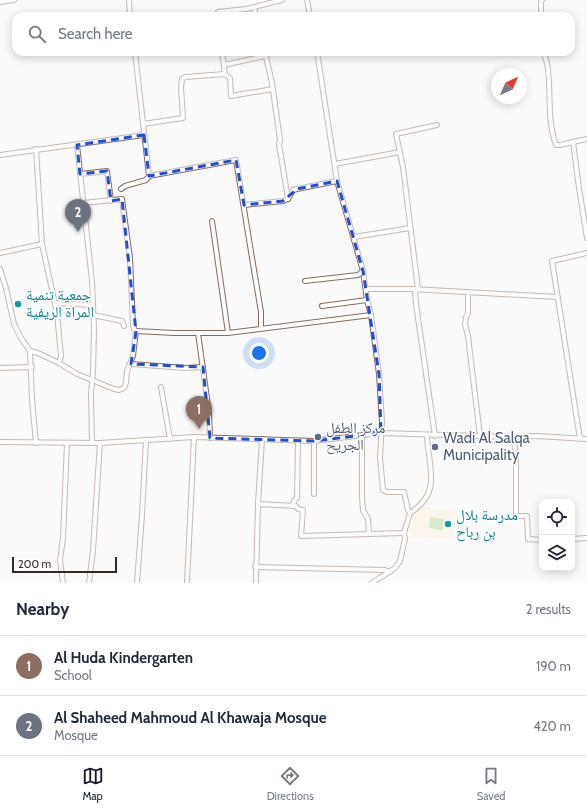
<!DOCTYPE html>
<meta charset="utf-8">
<style>
:root{--surface:#fff;--page:#f6f6f7;--text:#1f2937;--muted:#747a83;--line:#e0e1e3;--accent:#111827}
body{margin:0;font-family:Cabin,"Noto Naskh Arabic",sans-serif;background:var(--page);color:var(--text)}
.controls{position:absolute;right:12px;bottom:12px;display:grid;overflow:hidden;border-radius:8px;box-shadow:0 2px 10px #0003}
.controls button{width:36px;height:36px;display:grid;place-items:center;padding:0;border:0;border-bottom:1px solid var(--line);background:var(--surface);color:var(--text);font:20px sans-serif}
.compass{position:absolute;left:491px;top:68px;width:36px;height:36px;border-radius:50%;background:var(--surface);box-shadow:0 2px 10px #0003;rotate:45deg}
.scale{position:absolute;left:12px;bottom:10px;width:105px;box-sizing:border-box;padding-left:4px;border:2px solid #362922;border-top:0;font-size:11px;line-height:14px;white-space:nowrap;color:#362922;-webkit-text-stroke:3px #fff;paint-order:stroke}
.you{position:absolute;left:259px;top:353px;width:14px;height:14px;margin:-10px;border:3px solid #fff;border-radius:50%;background:#1a73e8;box-shadow:0 0 0 6px #1a73e833}
.badge{display:grid;place-items:center;width:26px;height:26px;border-radius:50%;background:var(--accent);color:#fff;font-size:13px;font-weight:700}
.pin{position:absolute;translate:-50% -33px;filter:drop-shadow(0 1px 2px #0008)}
.pin::after{content:'';position:absolute;top:21px;width:14px;height:12px;background:inherit;clip-path:polygon(0 0,100% 0,50% 100%)}
.list{margin:0;padding:0;list-style:none}
h2{display:flex;justify-content:space-between;align-items:center;height:52px;margin:0;padding:0 16px;font-size:17px}
h2 small{font-size:13px;font-weight:400;color:var(--muted)}
.list li{display:grid;grid-template-columns:26px 1fr auto;gap:12px;align-items:center;box-sizing:border-box;height:60px;padding:0 16px;border-top:1px solid var(--line)}
.list b{display:block;font-size:15px;white-space:nowrap}
.list p{margin:0;font-size:13px;white-space:nowrap;color:var(--muted)}
.list em{font-size:13px;font-style:normal;color:var(--muted)}
.icon{flex:none;width:22px;height:22px;fill:none;stroke:currentColor;stroke-width:2;stroke-linecap:round;stroke-linejoin:round}
.map{position:relative;flex:none;width:587px;height:583px;overflow:hidden}
.search{position:absolute;background:var(--surface);box-shadow:0 2px 10px #0003;left:12px;right:12px;top:12px;height:44px;display:flex;align-items:center;gap:10px;box-sizing:border-box;padding:0 14px;border-radius:12px;color:var(--muted);font-size:15px}
.sheet{height:172px;background:var(--surface)}
nav{display:flex;justify-content:space-around;align-items:center;box-sizing:border-box;height:56px;border-top:1px solid var(--line);background:var(--surface);font-size:11px;color:var(--muted)}
nav a{display:grid;justify-items:center;gap:2px}
nav .on{color:var(--accent)}
.map>svg:first-child{display:block}
</style>
<div class="map">
<svg width="587" height="583" viewBox="0 0 587 583">
<rect width="100%" height="100%" fill="#fafafa"/>
<!-- education -->
<g fill="#fcefdb">
<path d="M208,423V436L190,435V424Z"/>
<path d="M423,507L455,512L453,539L409,537L415,510H421Z"/>
</g>
<!-- green -->
<path fill="#abd796" d="M430,517L444,519L443,530L429,528Z"/>
<g fill="none" stroke-linecap="round" stroke-linejoin="round">
<defs>
<g id="minor">
<path d="M129,0L130,16"/>
<path d="M307,0L310,16"/>
<path d="M0,2L14,0"/>
<path d="M254,7L256,16"/>
<path d="M217,16L218,12L246,9L282,0"/>
<path d="M541,16V2L542,0"/>
<path d="M222,52L225,74L230,78L231,96L273,89"/>
<path d="M265,52L272,83L280,140L279,144L288,199"/>
<path d="M317,52L337,181L363,271L367,300L371,315L379,374L382,422L380,458L383,490L387,492H404L408,510L410,513"/>
<path d="M544,52C545,58 548,64 548,70C551,95 547,121 556,145H560L573,142L579,188L587,238"/>
<path d="M224,65L265,56"/>
<path d="M143,124L183,118L181,88L182,79L185,77L225,74"/>
<path d="M573,142L587,139"/>
<path d="M77,145L92,281L94,328L93,372L91,393L92,443"/>
<path d="M36,149L42,244L57,313L61,356L59,363"/>
<path d="M0,155L144,135"/>
<path d="M335,164L400,152"/>
<path d="M80,174L107,171L111,201"/>
<path d="M149,176L236,160L254,270L261,312V328"/>
<path d="M121,189L125,186L146,180L149,176L135,52"/>
<path d="M244,205L283,201L288,199L293,190L297,189L337,181"/>
<path d="M212,221L228,333"/>
<path d="M354,237L410,228"/>
<path d="M0,253L42,244"/>
<path d="M0,269L6,288L14,324L21,338L30,351L32,400L36,443"/>
<path d="M305,281L358,275L363,271"/>
<path d="M366,289H412L557,297"/>
<path d="M468,292V313L466,317L465,324L468,336L480,436"/>
<path d="M55,303L93,305"/>
<path d="M322,306L367,300"/>
<path d="M93,315L122,321L124,326"/>
<path d="M136,331L174,333H228L371,315"/>
<path d="M198,333L209,413L210,438"/>
<path d="M30,351L38,353L59,363L77,374L114,389L119,390L124,388L126,383L127,371L133,356L136,331L134,329L133,325L130,258L122,199L83,203"/>
<path d="M131,364L185,368L203,367"/>
<path d="M0,368L32,367"/>
<path d="M161,387L170,439"/>
<path d="M362,436V497L363,510L368,519L369,534"/>
<path d="M435,436L416,304L415,292L418,289L403,167L396,134L437,125"/>
<path d="M514,437L516,461V516H527L528,539L542,540"/>
<path d="M580,439L552,261L587,253"/>
<path d="M314,441V494"/>
<path d="M0,442L100,443L194,437L314,441L381,433L514,437L537,436L587,439"/>
<path d="M258,504L296,506L298,509L303,510L301,536L404,533"/>
<path d="M293,506L294,501L297,498L298,441"/>
<path d="M572,539L587,538"/>
<path d="M255,567L385,570L390,572"/>
<path d="M63,583L60,560L63,538L67,443"/>
<path d="M89,583L93,550L100,443"/>
<path d="M137,583L142,515L146,440"/>
<path d="M187,583L194,437"/>
<path d="M256,583L258,504L262,439"/>
<path d="M372,583L395,568L400,561L405,539L404,533L410,513C443,492 428,468 427,435"/>
</g>
</defs>
<!-- minor casing -->
<use href="#minor" stroke="#896a5a" stroke-width="6"/>
<!-- minor -->
<use href="#minor" stroke="#fff" stroke-width="4"/>
</g>
<!-- marked area -->
<path d="M0 0H587V583H0ZM144,135L149,176L236,160L244,205L283,201L297,189L337,181L363,271L379,374L381,433L314,441L210,438L203,367L131,364L136,332L122,199L111,201L107,171L80,174L77,145Z" fill="#fafafa" fill-opacity=".55" fill-rule="evenodd"/>
<path fill="none" stroke="#1d4ed8" stroke-width="3" stroke-dasharray="8 5" stroke-linejoin="round" d="M144,135L149,176L236,160L244,205L283,201L297,189L337,181L363,271L379,374L381,433L314,441L210,438L203,367L131,364L136,332L122,199L111,201L107,171L80,174L77,145Z"/>
<!-- markers -->
<g fill="#0f9aa8" stroke="#fff" stroke-width="1.5">
<circle cx="18" cy="304" r="4"/>
<circle cx="448" cy="524" r="4"/>
</g>
<g fill="#5c6f8a" stroke="#fff" stroke-width="1.5">
<circle cx="318" cy="437" r="4"/>
<circle cx="435" cy="447" r="4"/>
</g>
<g text-anchor="middle" stroke-width="3" stroke-linejoin="round" paint-order="stroke">
<!-- culture labels -->
<g font-size="15" fill="#0d838f" stroke="#fff" text-anchor="start">
<text x="26" y="300">جمعية تنمية<tspan x="26" dy="17">المراة الريفية</tspan></text>
<text x="456" y="520">مدرسة بلال<tspan x="456" dy="17">بن رباح</tspan></text>
</g>
<!-- service labels -->
<g font-size="15" fill="#4e5e75" stroke="#fff" text-anchor="start">
<text x="326" y="433">مركز الطفل<tspan x="326" dy="17">الجريح</tspan></text>
<text x="443" y="443">Wadi Al Salqa<tspan x="443" dy="17">Municipality</tspan></text>
</g>
</g>
</svg>
<div class="controls">
<button><svg class="icon" aria-label="locate" viewBox="0 0 24 24"><circle cx="12" cy="12" r="6"/><path d="M12 2v4M12 18v4M2 12h4M18 12h4"/></svg></button>
<button><svg class="icon" aria-label="layers" viewBox="0 0 24 24"><path d="M12 4l9 5-9 5-9-5zM3 14l9 5 9-5"/></svg></button>
</div>
<svg class="compass" viewBox="-18 -18 36 36"><path d="M0-13l5 13h-10z" fill="#e53935"/><path d="M0 13l5-13h-10z" fill="#747a83"/></svg>
<div class="scale">200 m</div>
<div class="you"></div>
<div class="pin badge" style="left:199px;top:429px;background:#8d6e63">1</div>
<div class="pin badge" style="left:78px;top:232px;background:#6b7280">2</div>
<div class="search"><svg class="icon" aria-label="search" viewBox="0 0 24 24"><circle cx="10" cy="10" r="6"/><path d="M15 15l6 6"/></svg>Search here</div>
</div>
<section class="sheet">
<h2>Nearby<small>2 results</small></h2>
<ul class="list">
<li><span class="badge" style="background:#8d6e63">1</span><div><b>Al Huda Kindergarten</b><p>School</p></div><em>190 m</em></li>
<li><span class="badge" style="background:#6b7280">2</span><div><b>Al Shaheed Mahmoud Al Khawaja Mosque</b><p>Mosque</p></div><em>420 m</em></li>
</ul>
</section>
<nav>
<a class="on"><svg class="icon" aria-label="map" viewBox="0 0 24 24"><path d="M3 6l6-2 6 2 6-2v14l-6 2-6-2-6 2zM9 4v14M15 6v14"/></svg>Map</a>
<a><svg class="icon" aria-label="directions" viewBox="0 0 24 24"><path d="M12 3l9 9-9 9-9-9zM9 14v-3h6M13 9l2 2-2 2"/></svg>Directions</a>
<a><svg class="icon" aria-label="saved" viewBox="0 0 24 24"><path d="M7 4h10v16l-5-4-5 4z"/></svg>Saved</a>
</nav>
